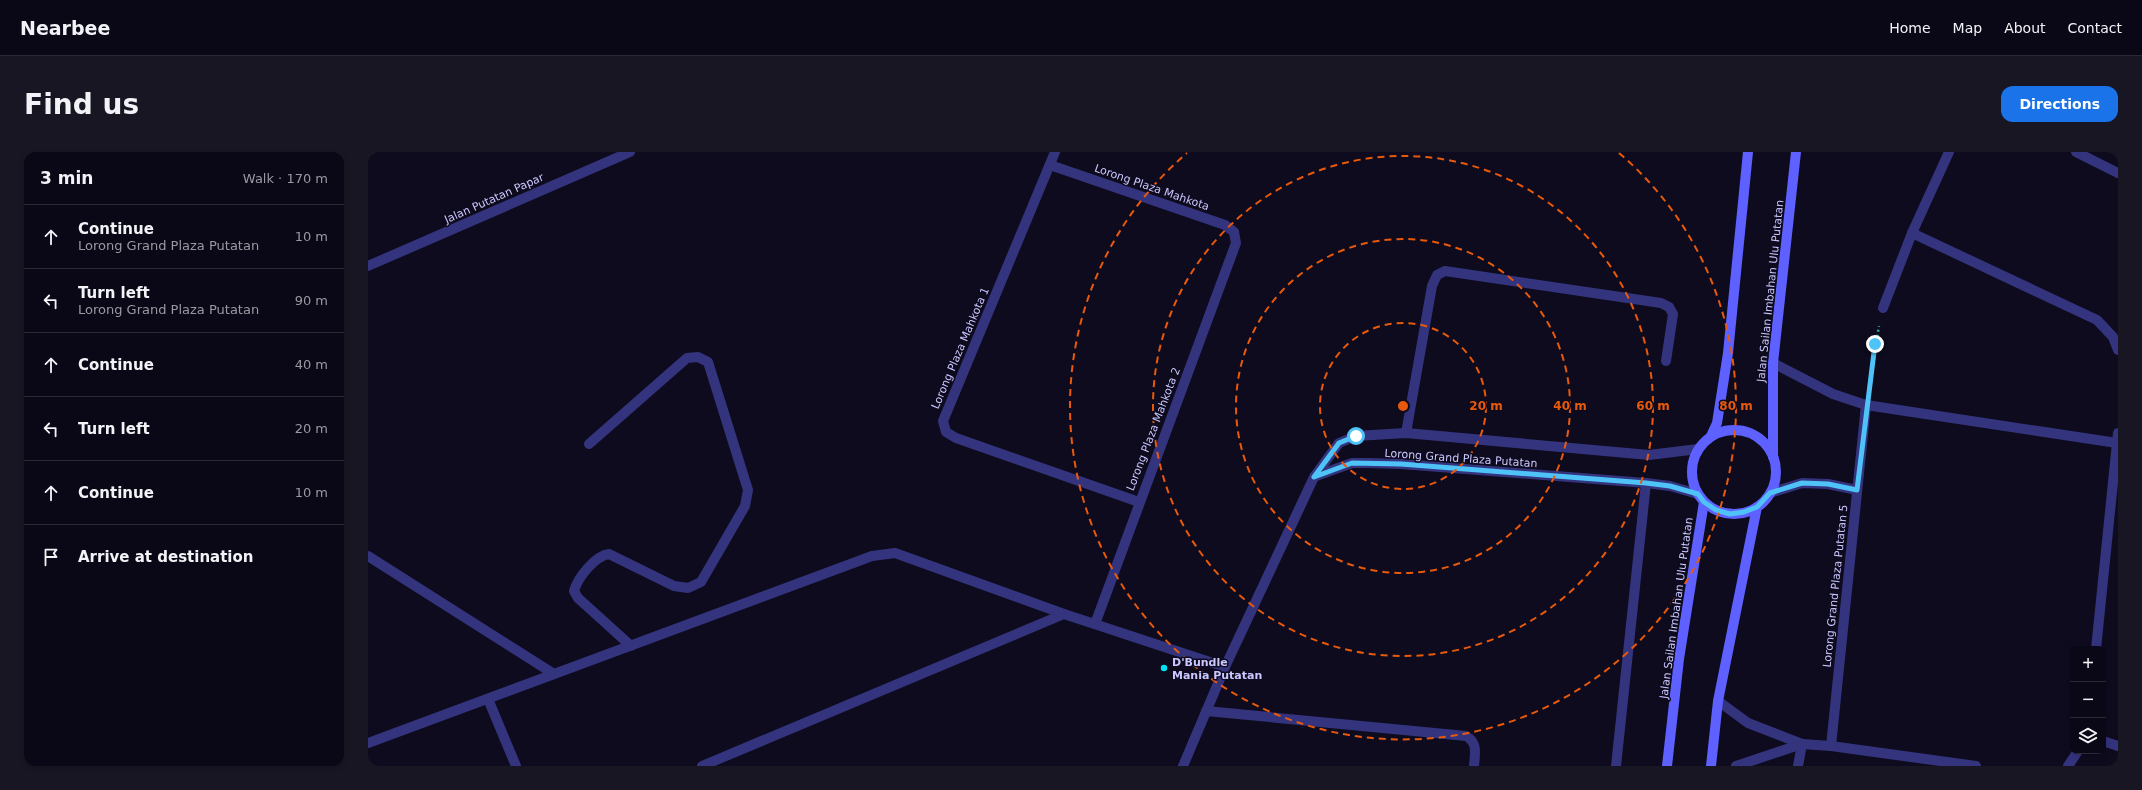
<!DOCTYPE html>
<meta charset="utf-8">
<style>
:root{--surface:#0a0816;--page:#181623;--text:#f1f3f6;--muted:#999aa1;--line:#2a2935;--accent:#1a73e8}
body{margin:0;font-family:"DejaVu Sans",sans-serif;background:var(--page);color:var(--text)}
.controls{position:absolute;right:12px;bottom:12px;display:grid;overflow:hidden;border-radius:8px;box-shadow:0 2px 6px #0003}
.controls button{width:36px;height:36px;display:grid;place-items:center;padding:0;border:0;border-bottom:1px solid var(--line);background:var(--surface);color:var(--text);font:20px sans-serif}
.stop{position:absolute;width:12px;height:12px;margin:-9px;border:3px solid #4fc3f7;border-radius:50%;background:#fff}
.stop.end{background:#4fc3f7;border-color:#fff;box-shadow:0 1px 4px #0008}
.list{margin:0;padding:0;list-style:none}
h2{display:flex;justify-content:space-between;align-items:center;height:52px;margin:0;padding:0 16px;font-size:17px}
h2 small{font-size:13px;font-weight:400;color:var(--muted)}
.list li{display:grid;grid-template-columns:26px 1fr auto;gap:12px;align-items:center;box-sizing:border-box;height:64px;padding:0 16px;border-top:1px solid var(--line)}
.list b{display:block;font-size:15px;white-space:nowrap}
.list p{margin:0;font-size:13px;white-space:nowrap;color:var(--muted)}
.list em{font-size:13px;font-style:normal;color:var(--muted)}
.icon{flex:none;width:22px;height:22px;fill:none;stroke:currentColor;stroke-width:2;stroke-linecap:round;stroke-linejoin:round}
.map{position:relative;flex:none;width:1750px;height:614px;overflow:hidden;border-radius:12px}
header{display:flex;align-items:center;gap:24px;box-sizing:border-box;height:56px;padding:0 20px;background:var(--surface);border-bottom:1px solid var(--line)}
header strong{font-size:19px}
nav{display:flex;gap:22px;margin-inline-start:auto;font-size:14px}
.intro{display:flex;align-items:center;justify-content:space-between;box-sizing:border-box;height:96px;padding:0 24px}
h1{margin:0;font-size:28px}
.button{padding:10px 18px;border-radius:12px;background:var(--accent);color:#fff;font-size:14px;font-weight:700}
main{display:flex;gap:24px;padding:0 24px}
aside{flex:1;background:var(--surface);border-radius:12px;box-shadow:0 2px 6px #0003}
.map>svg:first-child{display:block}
</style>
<header>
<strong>Nearbee</strong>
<nav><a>Home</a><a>Map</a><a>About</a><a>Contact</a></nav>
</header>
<div class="intro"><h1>Find us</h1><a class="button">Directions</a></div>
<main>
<aside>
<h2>3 min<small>Walk · 170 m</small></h2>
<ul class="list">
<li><svg class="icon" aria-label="ahead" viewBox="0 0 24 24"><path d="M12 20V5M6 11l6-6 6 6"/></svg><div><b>Continue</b><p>Lorong Grand Plaza Putatan</p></div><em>10 m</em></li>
<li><svg class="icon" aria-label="left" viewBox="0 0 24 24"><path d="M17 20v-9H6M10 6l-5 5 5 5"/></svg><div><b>Turn left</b><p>Lorong Grand Plaza Putatan</p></div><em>90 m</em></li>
<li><svg class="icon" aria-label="ahead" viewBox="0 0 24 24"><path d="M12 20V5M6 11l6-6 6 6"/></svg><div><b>Continue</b></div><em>40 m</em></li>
<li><svg class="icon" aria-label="left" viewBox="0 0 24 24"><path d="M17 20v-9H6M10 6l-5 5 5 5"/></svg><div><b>Turn left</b></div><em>20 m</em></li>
<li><svg class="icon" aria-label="ahead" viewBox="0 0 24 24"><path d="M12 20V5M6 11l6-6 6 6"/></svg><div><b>Continue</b></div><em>10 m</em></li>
<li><svg class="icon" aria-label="arrive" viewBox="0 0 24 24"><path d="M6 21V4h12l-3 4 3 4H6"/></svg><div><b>Arrive at destination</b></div></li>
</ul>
</aside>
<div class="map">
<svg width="1750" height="614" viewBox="0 0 1750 614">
<rect width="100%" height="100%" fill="#0d0b1d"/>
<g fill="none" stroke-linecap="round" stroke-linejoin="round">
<!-- path -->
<path stroke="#28b2a5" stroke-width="2.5" stroke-dasharray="2 3" stroke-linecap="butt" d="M1501,234L1511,174"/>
<!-- lane -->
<g stroke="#34347e" stroke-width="10">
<path d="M1038,281L1064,134L1069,123L1077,119L1293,151L1301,155L1305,162L1298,209"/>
<path d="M120,547L148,614"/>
<path d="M838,559L1098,584C1110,591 1107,601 1106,614"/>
<path d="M1248,614L1278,331"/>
</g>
<!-- street -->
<g stroke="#34347e" stroke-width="10">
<path d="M687,0L575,269L578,280L588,286L771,350"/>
<path d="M1708,0L1750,21"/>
<path d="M682,13L857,73L866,80L868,91L727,472"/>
<path d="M1544,81L1729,168L1745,185L1750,198"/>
<path d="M0,114L262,0"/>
<path d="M1515,156L1544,81L1581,0"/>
<path d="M1405,211L1465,242L1498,253L1749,291"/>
<path d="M221,292L319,206L330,205L340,210L380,338L377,354L333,430L320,436L306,434L241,402C227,404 210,425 206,439L210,446L263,494"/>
<path d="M948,324L984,311H1000L1033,312L1278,331L1302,334L1330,342"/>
<path d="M1402,341L1434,331L1460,332L1489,338"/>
<path d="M0,404L186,522"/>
<path d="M1728,497L1750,281"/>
<path d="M1350,549L1380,571L1434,592L1463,594L1608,614"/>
<path d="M1735,589L1750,594"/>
<path d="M0,591L504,404L527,401L696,462L857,515"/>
<path d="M1463,594L1498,253"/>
<path d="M334,614L696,462"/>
<path d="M815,614L857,515L946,325L971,291L988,284L1038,281L1281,303L1330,297"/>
<path d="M1368,614L1434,592"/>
<path d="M1430,614L1434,592"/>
<path d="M1700,614L1710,599"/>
</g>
<!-- secondary -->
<g stroke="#5e60ff" stroke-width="10">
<circle cx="1366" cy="320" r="42"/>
<path d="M1343,284L1349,271L1360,201L1380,0"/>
<path d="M1405,305V211L1428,0"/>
<path d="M1299,614L1311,507L1336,350"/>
<path d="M1343,614L1350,549L1389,355"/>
</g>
</g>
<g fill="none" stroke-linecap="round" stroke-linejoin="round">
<!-- route -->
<path stroke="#4fc3f7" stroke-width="5" d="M988,284L971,291L946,325L984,311L1033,312L1278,331L1302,334L1330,342L1336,350L1348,358L1362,362L1376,360L1389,355L1402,341L1434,331L1460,332L1489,338L1507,192"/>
</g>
<!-- distance rings -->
<g fill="none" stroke="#e8590c" stroke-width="2" stroke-dasharray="7 5">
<circle cx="1035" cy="254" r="83"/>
<circle cx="1035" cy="254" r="167"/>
<circle cx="1035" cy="254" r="250"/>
<path d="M1251 1A333 333 0 1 1 819 1"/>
</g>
<!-- markers -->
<circle fill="#00e2f2" stroke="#0d0b1d" stroke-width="1.5" cx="796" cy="516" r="4"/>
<g text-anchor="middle" stroke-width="3" stroke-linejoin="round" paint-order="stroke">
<!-- street labels -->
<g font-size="11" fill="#cbc7ff" stroke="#0d0b1d">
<text transform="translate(784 35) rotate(19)" y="4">Lorong Plaza Mahkota</text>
<text transform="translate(126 46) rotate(-24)" y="4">Jalan Putatan Papar</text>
<text transform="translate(1402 139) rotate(-84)" y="4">Jalan Sailan Imbahan Ulu Putatan</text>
<text transform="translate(592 196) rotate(-67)" y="4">Lorong Plaza Mahkota 1</text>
<text transform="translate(785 277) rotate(-69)" y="4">Lorong Plaza Mahkota 2</text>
<text transform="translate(1093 306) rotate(4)" y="4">Lorong Grand Plaza Putatan</text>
<text transform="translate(1467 434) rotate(-84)" y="4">Lorong Grand Plaza Putatan 5</text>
<text transform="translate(1308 456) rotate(-82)" y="4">Jalan Sailan Imbahan Ulu Putatan</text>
</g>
<!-- poi labels -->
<g font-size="11" font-weight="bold" fill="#cbc7ff" stroke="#0d0b1d" text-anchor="start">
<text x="804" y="514">D'Bundle<tspan x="804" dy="13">Mania Putatan</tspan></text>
</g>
</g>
<circle cx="1035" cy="254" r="6" fill="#e8590c" stroke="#0d0b1d" stroke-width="2"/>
<g font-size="12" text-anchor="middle" font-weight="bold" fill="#e8590c" stroke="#0d0b1d" stroke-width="3" stroke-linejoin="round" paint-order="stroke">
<text x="1118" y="258">20 m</text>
<text x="1202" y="258">40 m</text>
<text x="1285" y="258">60 m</text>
<text x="1368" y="258">80 m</text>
</g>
</svg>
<div class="controls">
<button>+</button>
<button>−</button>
<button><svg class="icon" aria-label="layers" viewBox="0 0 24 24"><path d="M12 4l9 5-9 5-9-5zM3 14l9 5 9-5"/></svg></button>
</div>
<div class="stop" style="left:988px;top:284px"></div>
<div class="stop end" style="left:1507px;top:192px"></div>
</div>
</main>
